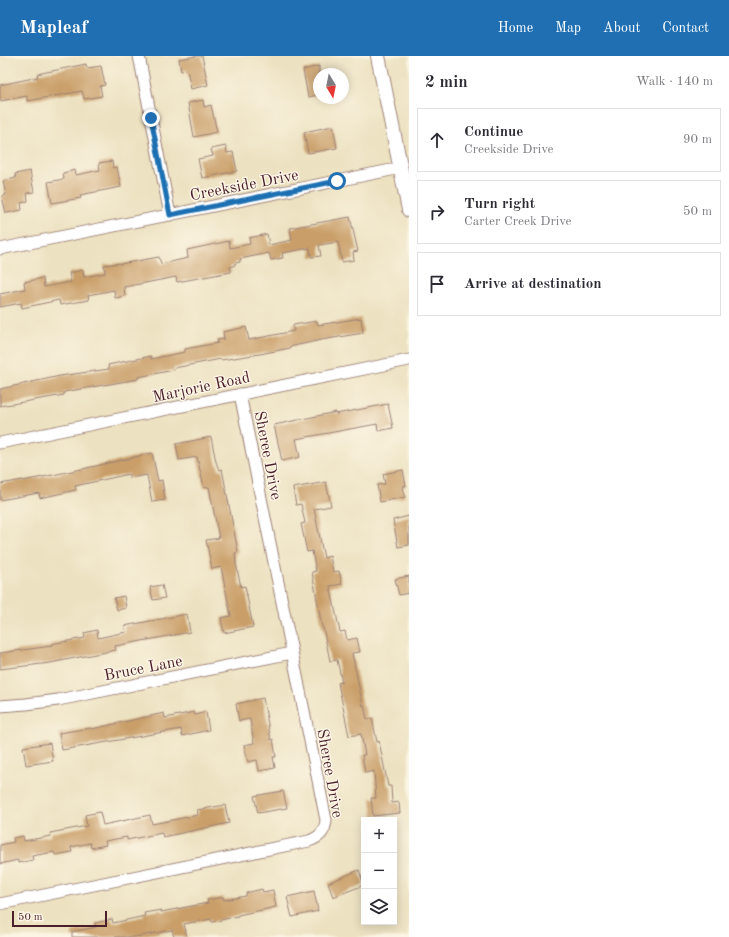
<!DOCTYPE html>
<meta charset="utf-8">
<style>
:root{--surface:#fff;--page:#f2f2f3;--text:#2b2b33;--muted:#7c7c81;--line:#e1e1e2;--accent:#1f6fb2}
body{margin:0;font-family:"Old Standard TT",serif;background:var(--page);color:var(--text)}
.controls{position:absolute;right:12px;bottom:12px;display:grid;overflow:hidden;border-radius:0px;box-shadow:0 2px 10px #0003}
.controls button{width:36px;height:36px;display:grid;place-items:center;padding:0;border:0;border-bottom:1px solid var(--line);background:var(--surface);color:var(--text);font:20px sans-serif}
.compass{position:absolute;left:313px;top:12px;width:36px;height:36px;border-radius:50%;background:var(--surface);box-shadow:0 2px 10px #0003;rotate:170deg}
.scale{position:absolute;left:12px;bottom:10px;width:95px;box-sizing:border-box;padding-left:4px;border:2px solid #4a1f2b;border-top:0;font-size:11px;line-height:14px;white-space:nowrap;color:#4a1f2b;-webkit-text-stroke:3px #fcf5e5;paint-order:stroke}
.stop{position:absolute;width:12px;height:12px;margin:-9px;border:3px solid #1f6fb2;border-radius:50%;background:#fff}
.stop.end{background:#1f6fb2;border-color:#fff;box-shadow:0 1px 4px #0008}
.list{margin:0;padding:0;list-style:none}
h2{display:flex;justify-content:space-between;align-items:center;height:52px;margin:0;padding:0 16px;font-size:17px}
h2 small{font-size:13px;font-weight:400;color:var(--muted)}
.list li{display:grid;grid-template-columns:26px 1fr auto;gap:12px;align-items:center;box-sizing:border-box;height:64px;margin:0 8px 8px;padding:0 8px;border:1px solid var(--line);border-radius:0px}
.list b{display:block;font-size:15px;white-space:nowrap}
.list p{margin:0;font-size:13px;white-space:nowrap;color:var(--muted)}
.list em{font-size:13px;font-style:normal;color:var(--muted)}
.icon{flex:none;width:22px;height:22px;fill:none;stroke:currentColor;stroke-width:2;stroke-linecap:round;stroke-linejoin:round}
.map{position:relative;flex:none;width:409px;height:881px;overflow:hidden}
header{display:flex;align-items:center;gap:24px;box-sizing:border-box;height:56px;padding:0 20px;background:var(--accent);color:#fff}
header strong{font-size:19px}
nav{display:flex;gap:22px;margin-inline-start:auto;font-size:14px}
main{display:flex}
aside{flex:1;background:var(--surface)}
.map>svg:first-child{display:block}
</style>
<header>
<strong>Mapleaf</strong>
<nav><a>Home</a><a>Map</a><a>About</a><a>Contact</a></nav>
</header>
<main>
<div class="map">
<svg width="409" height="881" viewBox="0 0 409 881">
<rect width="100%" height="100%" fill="#fcf5e5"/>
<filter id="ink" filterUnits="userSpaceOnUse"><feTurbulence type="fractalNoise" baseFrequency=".025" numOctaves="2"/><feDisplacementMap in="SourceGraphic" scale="8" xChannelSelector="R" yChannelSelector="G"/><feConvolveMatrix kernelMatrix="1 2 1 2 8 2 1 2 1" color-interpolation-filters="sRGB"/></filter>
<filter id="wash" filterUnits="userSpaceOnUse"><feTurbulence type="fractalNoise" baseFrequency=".012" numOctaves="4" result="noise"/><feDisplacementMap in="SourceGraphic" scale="16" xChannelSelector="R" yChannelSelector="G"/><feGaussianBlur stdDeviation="0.9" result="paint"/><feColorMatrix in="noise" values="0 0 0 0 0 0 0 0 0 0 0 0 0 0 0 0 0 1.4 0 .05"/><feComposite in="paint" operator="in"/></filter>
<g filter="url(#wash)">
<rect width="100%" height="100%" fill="#ece1c0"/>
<g id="blocks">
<!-- building -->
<g fill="#c99e68">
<path d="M196,0H202L208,29L191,33L187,14L181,15L179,3Z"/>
<path d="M86,8L87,12L101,10L105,29L100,30L102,40L84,43L82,35L27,45V40L0,45V29L38,21L37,18Z"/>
<path d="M319,10V39L308,41L303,14Z"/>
<path d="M203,44L204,51L211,49L217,76L194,81L188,47Z"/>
<path d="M333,70L337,92L308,97L304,76Z"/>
<path d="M226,90L227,97L233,96L237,115L202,122L198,103L213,100L211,93Z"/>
<path d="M112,105L113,112L117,111L121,131L80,139L81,142L52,147L48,126L64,123L63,117L75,114L76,119L100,114L99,107Z"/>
<path d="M30,115L34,136L27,137L28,145L21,147L22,154L6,157L2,140L6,139L3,125L16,122L15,118Z"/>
<path d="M350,161L358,195L353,196L354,204L342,206L338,186L319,189L321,200L311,201L310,192L282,197L283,202L271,204L269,197L240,203V206L235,207V209L230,211L231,216L177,226L176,221L124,231L125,240L115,242L114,234L88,239L89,244L60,249L59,244L22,252L21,247L0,251V238L25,233L24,226L43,222L44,231L71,226L69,217L83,214L84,221L105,217L104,209L120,207V208L159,201L161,208L188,202L187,194L229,185L230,192L250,188L249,182L267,178L269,189L292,184L290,172Z"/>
<path d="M361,262L363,277L321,284L289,291L290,292L260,298L221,304V303L174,312V314L138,321V323L64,336V339L0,350V333L60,320L109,313L108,309L151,300V303L185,296V293L218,287L217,284L224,283L223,276L246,271L249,284L294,275L293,269L317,265L318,269Z"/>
<path d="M388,348L393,372L378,375L377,368L296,383L300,401L282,405L274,369L336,356V358Z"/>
<path d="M211,381L216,406L219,414L222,413L238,496L235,497L236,508L241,531L245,530L253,571L224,577L221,562L231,560L221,511L212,513L206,484L219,482L209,431L204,432L197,401L179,404L176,388Z"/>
<path d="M152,397L158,425L162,424L165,444L152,446L147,419L129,422V418L75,430L76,434L40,442L39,437L0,444V428L23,424V425L87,412Z"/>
<path d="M403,414L406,430H403L405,441L380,446L377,429L385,428L383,418Z"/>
<path d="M326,426L331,450L314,453L324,502L330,500L333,516L339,515L342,528L330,530L340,576L345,575L347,584L357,582L360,596L352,597L363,650L364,649L367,663L372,662L377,686L379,685L388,730H391L392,747L399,746L400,757L373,760L371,742H376L374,715L365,717L362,699H365L361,678L349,680L338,627L342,626L337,604L330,605L323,571H322L312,516L316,515L312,495L307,496L301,468L305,467L301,448L296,449L293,432Z"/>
<path d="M409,460V489L398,491L393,464Z"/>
<path d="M409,520V537L399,539L395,523Z"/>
<path d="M162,529L165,542L153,544L150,531Z"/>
<path d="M124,540L126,552L117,554L114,542Z"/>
<path d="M187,558L190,576L115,590L116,594L80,601L50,607L0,613V597L52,590L51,588L85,582L84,577L97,574L98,582L126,576L124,570Z"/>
<path d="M263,642L271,684L273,683L276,701H273L275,712L259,715L257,704L248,706L244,689L254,687L250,663L239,665L236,648Z"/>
<path d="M194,656L195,659L206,656L209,674L182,680L181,673L62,694L59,677L91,672L92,673L164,657L165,662Z"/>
<path d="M50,687L53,705L26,709L23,691Z"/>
<path d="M283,735L287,752L258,757L254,740Z"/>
<path d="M225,749L229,767L163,781L162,777L127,784V781L105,785L106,789L91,792L90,787L71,791L72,796L55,799L54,796L32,800L33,804L18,807V804L0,808V789L14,786L13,782L23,780L24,785L51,780L50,777L87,770L85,759L100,756L103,769L150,759L152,768L198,759L197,754Z"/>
<path d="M359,814L364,829L333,841L328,827Z"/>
<path d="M262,833L263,836L273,834L276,851L238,859V860L212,866L211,863L184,868L187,881H174L172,874L135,881H72V876L96,871L95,867L112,863L113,867L145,860L144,857L161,854V856L208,847L207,844L223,841L224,844L246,840V837Z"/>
<path d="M314,835L318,855L292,861L287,841Z"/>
</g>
</g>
</g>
<g filter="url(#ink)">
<use href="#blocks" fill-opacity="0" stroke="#9b8076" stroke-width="1"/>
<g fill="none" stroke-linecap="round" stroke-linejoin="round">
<defs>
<g id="minor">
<path d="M139,0L170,159"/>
<path d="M0,193L401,112"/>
<path d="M0,387L409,304"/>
<path d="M0,650L26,648L58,644L292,597"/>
<path d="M0,848L309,785C320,781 325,776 326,764L240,338"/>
</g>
<path id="tertiary" d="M378,0L409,154"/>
</defs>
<!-- minor casing -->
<use href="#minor" stroke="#9b8076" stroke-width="13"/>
<!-- tertiary casing -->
<use href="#tertiary" stroke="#9b8076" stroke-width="16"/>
<!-- minor -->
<use href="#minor" stroke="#fff" stroke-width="11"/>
<!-- tertiary -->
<use href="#tertiary" stroke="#fff" stroke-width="14"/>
</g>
</g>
<g fill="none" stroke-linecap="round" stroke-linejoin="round" filter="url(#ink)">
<!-- route -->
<path stroke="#1f6fb2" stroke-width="5" d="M151,62L170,159L337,125"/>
</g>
<g text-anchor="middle" stroke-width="3" stroke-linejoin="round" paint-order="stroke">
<!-- street labels -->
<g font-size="16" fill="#4a1f2b" stroke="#fcf5e5">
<text transform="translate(244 128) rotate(-11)" y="6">Creekside Drive</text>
<text transform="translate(201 330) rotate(-12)" y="6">Marjorie Road</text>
<text transform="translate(269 399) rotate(79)" y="6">Sheree Drive</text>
<text transform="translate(143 611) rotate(-11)" y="6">Bruce Lane</text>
<text transform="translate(331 717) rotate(80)" y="6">Sheree Drive</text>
</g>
</g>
</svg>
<div class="controls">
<button>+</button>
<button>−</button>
<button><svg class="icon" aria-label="layers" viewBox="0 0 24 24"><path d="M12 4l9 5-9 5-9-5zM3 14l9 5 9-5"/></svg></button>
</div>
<svg class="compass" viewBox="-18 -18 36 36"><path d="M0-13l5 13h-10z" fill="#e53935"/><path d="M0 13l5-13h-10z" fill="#7c7c81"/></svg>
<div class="scale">50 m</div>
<div class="stop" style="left:337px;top:125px"></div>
<div class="stop end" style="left:151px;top:62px"></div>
</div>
<aside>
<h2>2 min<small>Walk · 140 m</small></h2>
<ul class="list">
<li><svg class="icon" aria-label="ahead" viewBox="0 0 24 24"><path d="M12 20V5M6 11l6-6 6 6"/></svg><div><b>Continue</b><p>Creekside Drive</p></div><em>90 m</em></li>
<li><svg class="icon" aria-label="right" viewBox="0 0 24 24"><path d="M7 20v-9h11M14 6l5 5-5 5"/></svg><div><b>Turn right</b><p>Carter Creek Drive</p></div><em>50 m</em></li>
<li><svg class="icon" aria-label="arrive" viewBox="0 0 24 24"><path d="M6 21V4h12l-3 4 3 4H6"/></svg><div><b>Arrive at destination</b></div></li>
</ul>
</aside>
</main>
